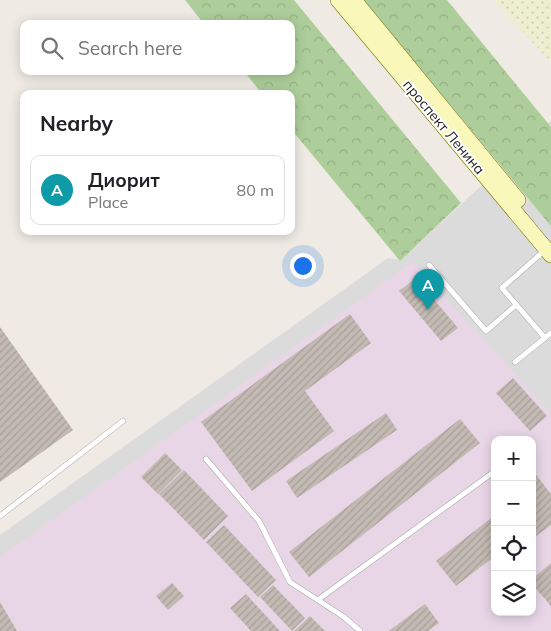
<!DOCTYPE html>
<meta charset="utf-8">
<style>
:root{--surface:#fff;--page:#f2f2f2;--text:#202124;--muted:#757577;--line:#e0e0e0;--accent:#cb0212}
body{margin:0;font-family:Mulish,sans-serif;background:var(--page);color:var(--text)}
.controls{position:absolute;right:15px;bottom:15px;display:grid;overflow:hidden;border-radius:10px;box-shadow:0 2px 12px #0003}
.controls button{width:45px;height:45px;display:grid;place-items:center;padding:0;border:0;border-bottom:1px solid var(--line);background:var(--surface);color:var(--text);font:25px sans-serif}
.you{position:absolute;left:302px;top:265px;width:18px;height:18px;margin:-12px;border:4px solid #fff;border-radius:50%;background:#1a73e8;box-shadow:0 0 0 8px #1a73e833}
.badge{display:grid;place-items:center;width:32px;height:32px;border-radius:50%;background:var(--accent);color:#fff;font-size:16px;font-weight:700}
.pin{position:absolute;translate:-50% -41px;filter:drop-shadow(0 1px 2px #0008)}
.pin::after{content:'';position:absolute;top:26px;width:18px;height:15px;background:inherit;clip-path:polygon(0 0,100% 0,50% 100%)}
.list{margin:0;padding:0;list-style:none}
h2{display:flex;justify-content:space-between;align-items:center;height:65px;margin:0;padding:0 20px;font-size:21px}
h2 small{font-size:16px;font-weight:400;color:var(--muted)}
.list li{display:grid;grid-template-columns:32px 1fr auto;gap:15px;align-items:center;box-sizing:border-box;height:70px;margin:0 10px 10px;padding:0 10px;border:1px solid var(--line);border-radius:10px}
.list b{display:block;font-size:19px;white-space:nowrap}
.list p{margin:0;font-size:16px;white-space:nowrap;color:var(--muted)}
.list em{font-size:16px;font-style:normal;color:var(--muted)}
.icon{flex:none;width:28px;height:28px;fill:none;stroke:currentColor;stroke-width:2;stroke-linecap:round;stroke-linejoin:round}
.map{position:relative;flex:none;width:551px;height:631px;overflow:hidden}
.search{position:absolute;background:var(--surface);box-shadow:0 2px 12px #0003;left:20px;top:20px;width:275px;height:55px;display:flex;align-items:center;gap:12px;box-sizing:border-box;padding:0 18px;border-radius:10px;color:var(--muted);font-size:19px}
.panel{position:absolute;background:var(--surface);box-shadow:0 2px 12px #0003;left:20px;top:90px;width:275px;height:145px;border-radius:10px}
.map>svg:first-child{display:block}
</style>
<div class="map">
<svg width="551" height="631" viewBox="0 0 551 631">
<defs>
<pattern id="farmland-dots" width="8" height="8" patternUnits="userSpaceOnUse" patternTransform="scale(1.25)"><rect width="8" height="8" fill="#eeeed0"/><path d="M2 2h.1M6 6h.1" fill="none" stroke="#ccccb2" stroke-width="1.8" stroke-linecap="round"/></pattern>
<pattern id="forest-crowns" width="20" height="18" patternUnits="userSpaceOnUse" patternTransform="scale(1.25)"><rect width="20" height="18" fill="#adce9a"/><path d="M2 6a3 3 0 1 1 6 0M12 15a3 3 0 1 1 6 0" fill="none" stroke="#94b084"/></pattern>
<pattern id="building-hatch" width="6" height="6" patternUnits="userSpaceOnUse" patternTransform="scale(1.25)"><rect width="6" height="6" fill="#c4bab4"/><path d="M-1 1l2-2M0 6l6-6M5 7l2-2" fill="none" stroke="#a89f9a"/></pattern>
</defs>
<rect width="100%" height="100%" fill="#efebe4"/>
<!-- residential -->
<path fill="#dcdbdb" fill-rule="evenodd" d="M551,121V631H0V535L388,258L401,260ZM495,440H532V612H495Z"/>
<!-- industrial -->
<path fill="#e8d6e6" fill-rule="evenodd" d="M413,262L551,414V631H0V557ZM495,440H532V612H495Z"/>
<!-- farmland -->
<path fill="url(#farmland-dots)" d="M493,0H551V62Z"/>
<!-- forest -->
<g fill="url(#forest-crowns)">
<path d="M185,0H294L461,203L400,261L291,129V94H262L244,71H291V24H204Z"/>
<path d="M363,0H447L551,127V226Z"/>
</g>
<!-- building -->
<g fill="url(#building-hatch)">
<path d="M416,278L458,328L441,341L399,291Z"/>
<path d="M350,314L371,343L305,391L334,431L252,491L201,422Z"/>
<path d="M0,327L73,430L0,482Z"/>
<path d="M513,378L547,416L530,431L496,393Z"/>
<path d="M386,413L397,430L297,498L286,481Z"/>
<path d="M460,419L480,443L309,577L289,552Z"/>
<path d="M165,453L182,470L158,494L141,477Z"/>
<path d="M184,470L228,516L204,540L159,494Z"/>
<path d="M533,471L551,494V525L532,539Z"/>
<path d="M495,515V556L456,586L436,561Z"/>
<path d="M224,525L276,580L258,597L206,542Z"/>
<path d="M551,563V606L532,584V579Z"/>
<path d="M172,583L184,596L168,610L156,596Z"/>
<path d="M273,585L305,618L292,631L260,597Z"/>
<path d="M246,594L280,631H251L230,608Z"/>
<path d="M0,602L17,631H0Z"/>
<path d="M425,604L439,623L428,631H389Z"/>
<path d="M310,616L325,631H294Z"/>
</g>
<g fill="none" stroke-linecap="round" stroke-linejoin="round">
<defs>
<g id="lane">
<path d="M544,251L502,288L545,338"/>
<path d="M429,265L486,331L516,305"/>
<path d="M515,362L551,333"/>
<path d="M206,459L259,521L290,582L344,617L360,631"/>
<path d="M0,516L123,421"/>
<path d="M319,599L495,471"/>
</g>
<g id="secondary">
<path d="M338,0L551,255"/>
<path d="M354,0L518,200"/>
</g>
</defs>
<!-- lane casing -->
<use href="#lane" stroke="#a5a5a5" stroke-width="6"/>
<!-- secondary casing -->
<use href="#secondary" stroke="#717506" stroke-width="16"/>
<!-- lane -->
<use href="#lane" stroke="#fff" stroke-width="5"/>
<!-- secondary -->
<use href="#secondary" stroke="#f9f7b9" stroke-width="15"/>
</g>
<g text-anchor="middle" stroke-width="4" stroke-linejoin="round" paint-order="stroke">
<!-- street labels -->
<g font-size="14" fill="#1e1e1e" stroke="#fff">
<text transform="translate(444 127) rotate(50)" y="5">проспект Ленина</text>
</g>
</g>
</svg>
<div class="controls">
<button>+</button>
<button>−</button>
<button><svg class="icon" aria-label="locate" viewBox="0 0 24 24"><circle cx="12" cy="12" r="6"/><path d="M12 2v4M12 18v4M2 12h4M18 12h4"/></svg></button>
<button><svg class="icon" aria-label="layers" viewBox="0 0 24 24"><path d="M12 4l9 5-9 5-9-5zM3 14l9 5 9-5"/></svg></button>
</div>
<div class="you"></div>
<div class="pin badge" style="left:428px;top:310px;background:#0f9aa8">A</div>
<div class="search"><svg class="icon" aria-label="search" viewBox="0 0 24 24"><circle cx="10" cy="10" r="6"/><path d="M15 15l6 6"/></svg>Search here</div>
<section class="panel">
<h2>Nearby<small></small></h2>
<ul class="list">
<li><span class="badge" style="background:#0f9aa8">A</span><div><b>Диорит</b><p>Place</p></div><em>80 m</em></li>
</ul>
</section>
</div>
